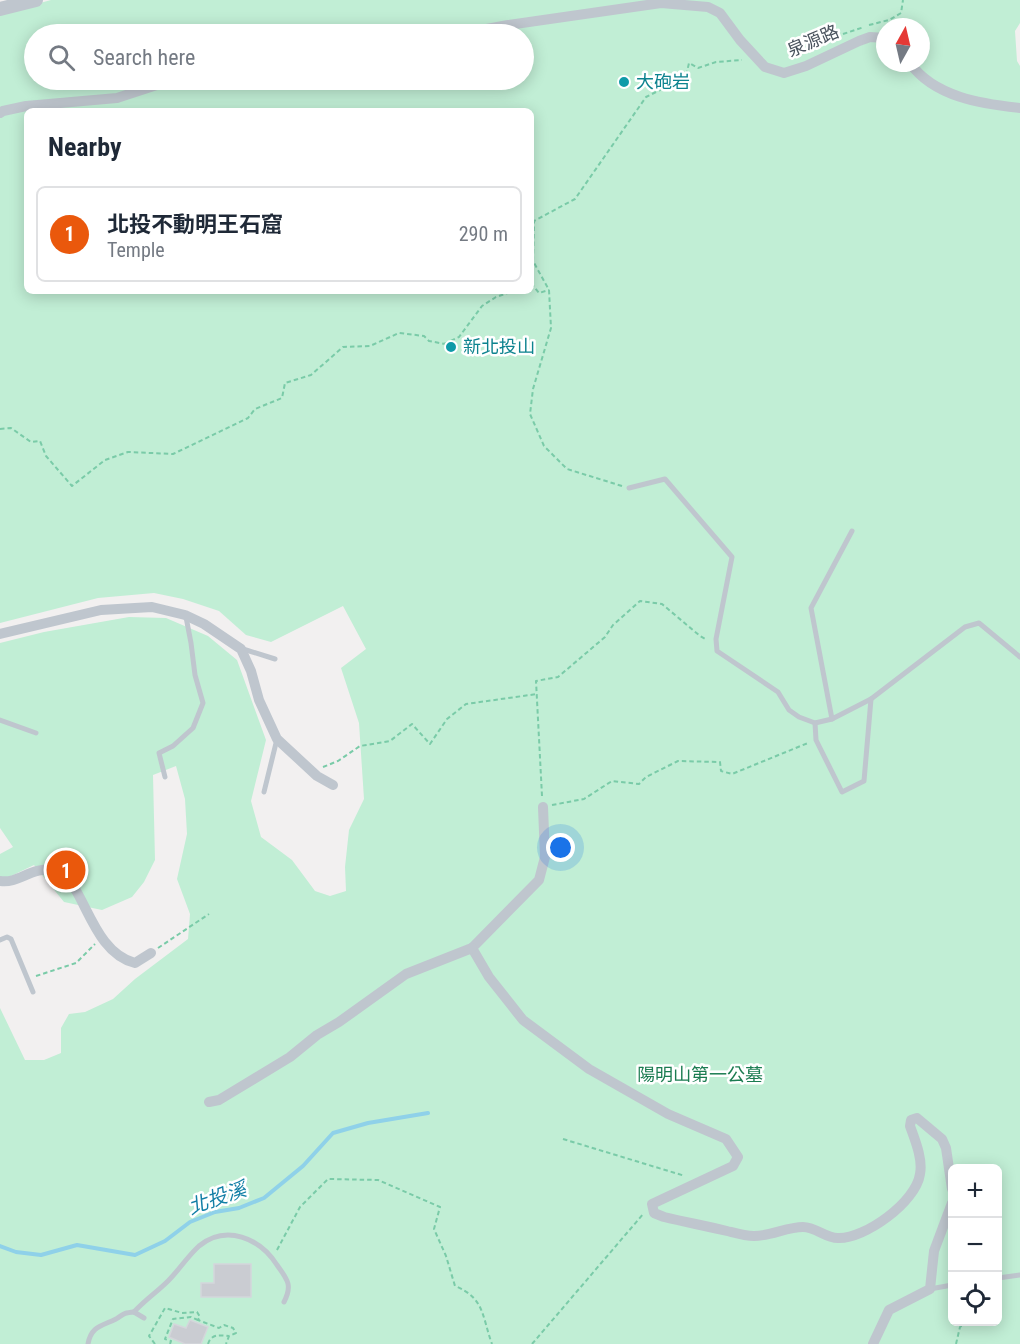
<!DOCTYPE html>
<meta charset="utf-8">
<style>
:root{--surface:#fff;--page:#f6f6f7;--text:#1f2937;--muted:#747a83;--line:#e0e1e3;--accent:#ea580c}
body{margin:0;font-family:"Roboto Condensed","Noto Sans TC",sans-serif;background:var(--page);color:var(--text)}
.controls{position:absolute;right:18px;bottom:18px;display:grid;overflow:hidden;border-radius:9px;box-shadow:0 3px 15px #0003}
.controls button{width:54px;height:54px;display:grid;place-items:center;padding:0;border:0;border-bottom:2px solid var(--line);background:var(--surface);color:var(--text);font:30px sans-serif}
.compass{position:absolute;left:876px;top:18px;width:54px;height:54px;border-radius:50%;background:var(--surface);box-shadow:0 3px 15px #0003;rotate:8deg}
.you{position:absolute;left:561px;top:848px;width:21px;height:21px;margin:-15px;border:4px solid #fff;border-radius:50%;background:#1a73e8;box-shadow:0 0 0 9px #1a73e833}
.badge{display:grid;place-items:center;width:39px;height:39px;border-radius:50%;background:var(--accent);color:#fff;font-size:20px;font-weight:700}
.pin{position:absolute;translate:-50% -50%;border:3px solid #fff;box-shadow:0 2px 6px #0006}
.list{margin:0;padding:0;list-style:none}
h2{display:flex;justify-content:space-between;align-items:center;height:78px;margin:0;padding:0 24px;font-size:26px}
h2 small{font-size:20px;font-weight:400;color:var(--muted)}
.list li{display:grid;grid-template-columns:39px 1fr auto;gap:18px;align-items:center;box-sizing:border-box;height:96px;margin:0 12px 12px;padding:0 12px;border:2px solid var(--line);border-radius:9px}
.list b{display:block;font-size:22px;white-space:nowrap}
.list p{margin:0;font-size:20px;white-space:nowrap;color:var(--muted)}
.list em{font-size:20px;font-style:normal;color:var(--muted)}
.icon{flex:none;width:33px;height:33px;fill:none;stroke:currentColor;stroke-width:2;stroke-linecap:round;stroke-linejoin:round}
.map{position:relative;flex:none;width:1020px;height:1344px;overflow:hidden}
.search{position:absolute;background:var(--surface);box-shadow:0 3px 15px #0003;left:24px;top:24px;width:510px;height:66px;display:flex;align-items:center;gap:15px;box-sizing:border-box;padding:0 21px;border-radius:33px;color:var(--muted);font-size:22px}
.panel{position:absolute;background:var(--surface);box-shadow:0 3px 15px #0003;left:24px;top:108px;width:510px;height:186px;border-radius:9px}
.map>svg:first-child{display:block}
</style>
<div class="map">
<svg width="1020" height="1344" viewBox="0 0 1020 1344">
<rect width="100%" height="100%" fill="#f2f0f0"/>
<!-- green -->
<path fill="#c1eed5" fill-rule="evenodd" d="M51,0H1020V23L1015,31L1017,61L1020,66V1344H0V1008L25,1060H44L61,1053V1028L69,1014L85,1012L113,999L135,979L188,939L190,914L177,879L187,834L185,799L176,766L153,775L155,860L144,882L132,897L102,910L64,902L34,865L9,877H0V854L13,847L0,828V643L44,632L129,617L166,618L208,636L237,660L266,740L251,801L261,837L292,860L315,891L330,896L346,891L345,867L349,830L364,799L359,723L341,668L366,649L343,606L271,642L246,635L219,611L183,599L154,593L98,598L0,623V14ZM885,27H921V63H885ZM34,34H524V80H34ZM27,111H531V291H27ZM952,1168H998V1322H952Z"/>
<g fill="none" stroke-linecap="round" stroke-linejoin="round">
<!-- stream -->
<path stroke="#8fd1e9" stroke-width="4" d="M0,1246L16,1252L41,1255L77,1245L135,1255L165,1241L190,1222L215,1212L239,1208L264,1198L303,1166L333,1133L368,1123L428,1113"/>
</g>
<!-- building -->
<g fill="#caccd2" stroke="#d4d6db" stroke-width="1.5">
<path d="M214,1264H251V1297H201V1283H214Z"/>
<path d="M190,1320L208,1327L201,1344H185L169,1337L174,1324L186,1328Z"/>
</g>
<g fill="none" stroke-linecap="round" stroke-linejoin="round">
<!-- path -->
<g stroke="#7acba8" stroke-width="2" stroke-dasharray="4.5 3" stroke-linecap="butt">
<path d="M869,25L889,20L901,13L903,0"/>
<path d="M817,48L828,39L864,27"/>
<path d="M531,283L539,293L549,290"/>
<path d="M444,344L459,337L482,306L496,297L513,291"/>
<path d="M0,429L11,428L31,442L40,441L46,456L72,486L105,460L128,452L173,454L248,418L255,409L282,398L285,383L311,375L343,347L370,346L399,333L424,336L429,341L445,344"/>
<path d="M622,486L567,469L544,446L530,414L533,389L551,328L549,290L533,261L534,221L575,199L646,97L660,90L656,71L683,89L689,63L698,68L716,62L742,60"/>
<path d="M323,767L338,761L360,746L390,741L412,724L430,744L447,719L466,704L537,694"/>
<path d="M542,796L536,681L558,677L605,637L613,625L640,601L662,604L700,636L707,640"/>
<path d="M552,805L584,799L612,781L639,784L646,777L678,761L720,762L721,771L732,774L808,743"/>
<path d="M158,948L209,914"/>
<path d="M36,976L76,963L95,944"/>
<path d="M563,1139L685,1176"/>
<path d="M277,1250L300,1207L328,1179L378,1180L440,1207L434,1229L446,1256L455,1286C485,1298 482,1317 492,1344"/>
<path d="M998,1297L999,1304L998,1305"/>
<path d="M155,1344L149,1336L165,1308L182,1313L197,1312L200,1317L198,1320L219,1328L224,1325L233,1328L236,1333L229,1336L226,1344"/>
<path d="M170,1344L171,1341L165,1339L173,1319L191,1317L198,1320"/>
<path d="M208,1344C211,1334 219,1335 229,1336"/>
<path d="M532,1344L644,1213"/>
<path d="M956,1344L960,1327L967,1322"/>
</g>
<!-- service -->
<g stroke="#bfc6ce" stroke-width="5">
<path d="M629,488L665,479L732,557L716,639L717,651L778,692L789,710L799,717L815,723L832,719L871,699L965,627L979,623L1020,657"/>
<path d="M243,649L275,659"/>
<path d="M832,719L811,608L852,531"/>
<path d="M0,720L36,733"/>
<path d="M815,723L816,740L842,792L864,781L871,699"/>
<path d="M165,777L159,753L173,746L193,728L203,703L195,675L191,643L186,617"/>
<path d="M264,792L277,739"/>
<path d="M0,940L7,937L11,939L33,992"/>
<path d="M998,1278L1020,1275"/>
<path d="M930,1289L952,1285"/>
<path d="M134,1312C145,1300 157,1292 168,1281C179,1270 187,1257 199,1246C226,1224 260,1238 277,1265C287,1279 293,1285 284,1302"/>
<path d="M134,1312L144,1318"/>
<path d="M88,1344C91,1326 102,1326 116,1319C124,1314 123,1313 134,1312"/>
</g>
<!-- minor -->
<g stroke="#bfc6ce" stroke-width="10">
<path d="M460,34L508,25L661,3L708,7L720,13L740,40L765,67L784,73L806,66L859,41L870,37L885,38"/>
<path d="M910,63C934,97 982,104 1020,108"/>
<path d="M0,113L3,111L26,106L117,98L172,80"/>
<path d="M0,634L101,610L152,607L185,615L204,624L241,649L251,671L259,700L277,739L317,776L333,785"/>
<path d="M543,807L545,857L539,880L472,948L489,977L523,1020L589,1069L668,1114L726,1139L738,1157L733,1166L652,1204L654,1213L664,1217C685,1222 706,1226 727,1231C735,1233 745,1236 754,1236C771,1236 787,1227 803,1227C816,1227 825,1238 838,1238C865,1239 916,1202 920,1174C923,1159 915,1140 910,1126L911,1120L917,1118L942,1139L946,1148L952,1189"/>
<path d="M0,881C20,884 30,866 57,870C63,875 70,880 74,887C90,913 101,954 135,963L151,953"/>
<path d="M209,1102L219,1100L290,1057L317,1035L339,1022L406,974L472,948"/>
<path d="M873,1344L889,1310L930,1289L934,1251L952,1203"/>
</g>
<!-- tertiary -->
<path stroke="#bfc6ce" stroke-width="14" d="M0,9L36,0"/>
</g>
<!-- markers -->
<g fill="#0f9aa8" stroke="#fff" stroke-width="2">
<circle cx="624" cy="82" r="6"/>
<circle cx="451" cy="347" r="6"/>
</g>
<g text-anchor="middle" stroke-width="5" stroke-linejoin="round" paint-order="stroke">
<!-- street labels -->
<g font-size="18" fill="#49525d" stroke="#fff">
<text transform="translate(813 41) rotate(-23)" y="6">泉源路</text>
</g>
<!-- culture labels -->
<g font-size="18" fill="#0d838f" stroke="#fff" text-anchor="start">
<text x="636" y="88">大砲岩</text>
<text x="463" y="353">新北投山</text>
</g>
<!-- park labels -->
<g font-size="18" fill="#1b7c51" stroke="#fff">
<text x="700" y="1081">陽明山第一公墓</text>
</g>
<!-- water labels -->
<g font-size="20" font-style="italic" fill="#127fa6" stroke="#fff">
<text transform="translate(217 1198) rotate(-19)" y="7">北投溪</text>
</g>
</g>
</svg>
<div class="controls">
<button>+</button>
<button>−</button>
<button><svg class="icon" aria-label="locate" viewBox="0 0 24 24"><circle cx="12" cy="12" r="6"/><path d="M12 2v4M12 18v4M2 12h4M18 12h4"/></svg></button>
</div>
<svg class="compass" viewBox="-18 -18 36 36"><path d="M0-13l5 13h-10z" fill="#e53935"/><path d="M0 13l5-13h-10z" fill="#747a83"/></svg>
<div class="you"></div>
<div class="pin badge" style="left:66px;top:870px">1</div>
<div class="search"><svg class="icon" aria-label="search" viewBox="0 0 24 24"><circle cx="10" cy="10" r="6"/><path d="M15 15l6 6"/></svg>Search here</div>
<section class="panel">
<h2>Nearby<small></small></h2>
<ul class="list">
<li><span class="badge">1</span><div><b>北投不動明王石窟</b><p>Temple</p></div><em>290 m</em></li>
</ul>
</section>
</div>
